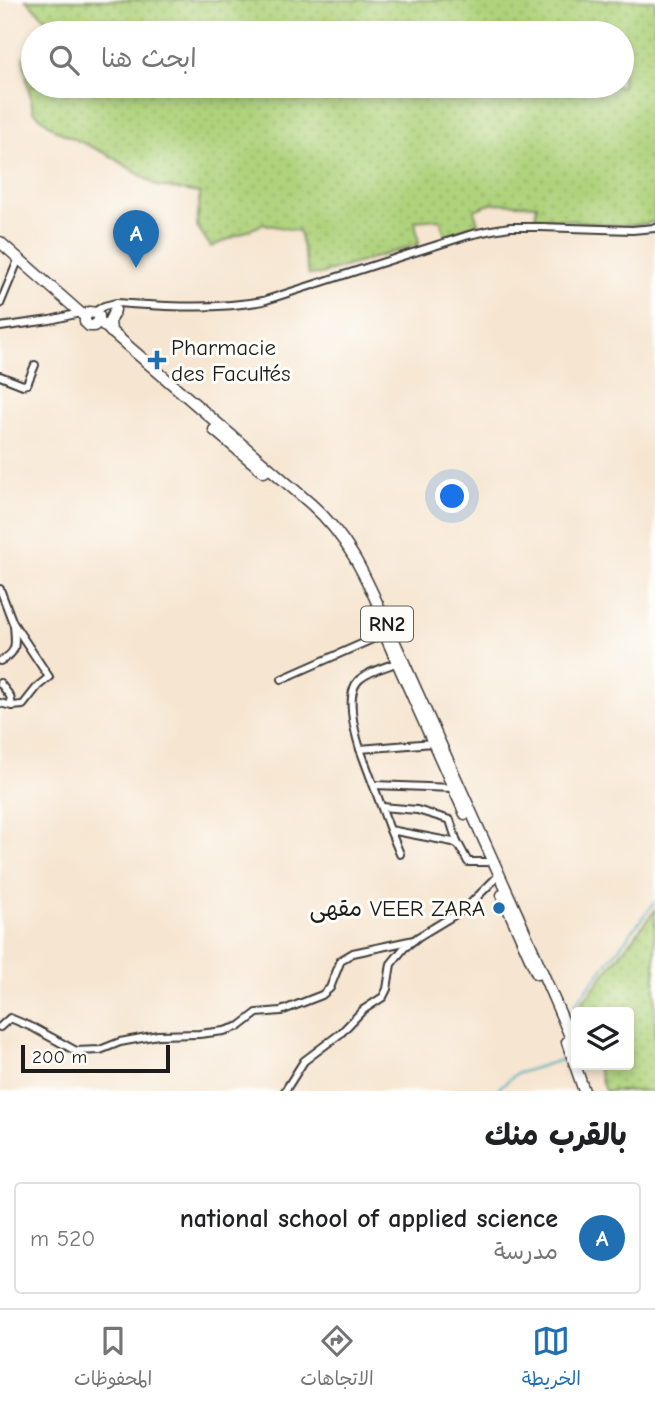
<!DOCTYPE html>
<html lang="ar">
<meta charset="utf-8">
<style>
:root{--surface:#fff;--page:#f2f2f2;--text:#202124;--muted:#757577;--line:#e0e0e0;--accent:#1f6fb2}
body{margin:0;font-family:"Comic Neue","Playpen Sans Arabic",sans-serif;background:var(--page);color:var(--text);direction:rtl}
.controls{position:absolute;right:21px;bottom:21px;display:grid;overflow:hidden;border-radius:7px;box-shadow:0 4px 10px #0003}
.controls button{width:63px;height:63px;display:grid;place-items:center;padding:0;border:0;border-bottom:2px solid var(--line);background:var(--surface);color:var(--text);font:35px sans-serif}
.scale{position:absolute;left:21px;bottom:18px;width:149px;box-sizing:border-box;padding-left:7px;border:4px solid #1c1c1c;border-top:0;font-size:19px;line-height:24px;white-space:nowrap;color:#1c1c1c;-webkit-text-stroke:5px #fdfcf7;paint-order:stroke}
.you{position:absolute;left:453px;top:497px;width:24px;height:24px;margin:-18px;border:5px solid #fff;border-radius:50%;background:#1a73e8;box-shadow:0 0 0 10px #1a73e833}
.badge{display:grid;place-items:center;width:46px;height:46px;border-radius:50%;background:var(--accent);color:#fff;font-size:23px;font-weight:700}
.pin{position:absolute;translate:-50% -58px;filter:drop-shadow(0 2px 4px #0008)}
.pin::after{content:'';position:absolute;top:37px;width:24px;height:21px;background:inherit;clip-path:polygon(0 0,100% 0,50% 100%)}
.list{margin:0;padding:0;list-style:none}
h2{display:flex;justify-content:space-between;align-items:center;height:91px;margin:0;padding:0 28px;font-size:30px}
h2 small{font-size:23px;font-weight:400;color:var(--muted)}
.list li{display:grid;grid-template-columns:46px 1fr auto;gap:21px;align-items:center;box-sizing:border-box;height:112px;margin:0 14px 14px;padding:0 14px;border:2px solid var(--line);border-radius:7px}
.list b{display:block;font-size:26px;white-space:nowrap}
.list p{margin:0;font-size:23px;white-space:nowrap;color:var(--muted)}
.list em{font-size:23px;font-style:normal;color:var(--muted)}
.icon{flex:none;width:38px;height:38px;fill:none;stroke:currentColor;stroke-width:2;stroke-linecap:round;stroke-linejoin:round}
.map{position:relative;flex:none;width:655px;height:1091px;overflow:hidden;direction:ltr}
.search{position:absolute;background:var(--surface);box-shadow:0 4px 10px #0003;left:21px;right:21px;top:21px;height:77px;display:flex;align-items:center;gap:18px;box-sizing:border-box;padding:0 24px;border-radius:38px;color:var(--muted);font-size:26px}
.sheet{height:217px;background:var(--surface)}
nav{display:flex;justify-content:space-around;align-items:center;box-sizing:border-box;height:98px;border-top:2px solid var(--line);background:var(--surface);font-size:19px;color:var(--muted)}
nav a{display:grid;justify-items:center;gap:4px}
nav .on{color:var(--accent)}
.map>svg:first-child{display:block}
</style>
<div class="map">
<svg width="655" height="1091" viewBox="0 0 655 1091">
<defs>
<pattern id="grass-dots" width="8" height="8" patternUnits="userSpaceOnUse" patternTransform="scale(1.75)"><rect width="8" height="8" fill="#afd27b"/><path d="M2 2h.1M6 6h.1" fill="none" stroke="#96b46a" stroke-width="1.8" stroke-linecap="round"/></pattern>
</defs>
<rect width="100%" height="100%" fill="#fdfcf7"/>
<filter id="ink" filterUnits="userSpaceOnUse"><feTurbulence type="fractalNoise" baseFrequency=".0143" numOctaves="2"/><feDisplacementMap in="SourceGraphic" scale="14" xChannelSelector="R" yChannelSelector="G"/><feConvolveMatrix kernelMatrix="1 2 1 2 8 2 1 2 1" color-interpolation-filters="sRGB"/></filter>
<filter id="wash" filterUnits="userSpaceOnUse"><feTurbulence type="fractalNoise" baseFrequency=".00686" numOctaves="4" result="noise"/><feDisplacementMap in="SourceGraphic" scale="28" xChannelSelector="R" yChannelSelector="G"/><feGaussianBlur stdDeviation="1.57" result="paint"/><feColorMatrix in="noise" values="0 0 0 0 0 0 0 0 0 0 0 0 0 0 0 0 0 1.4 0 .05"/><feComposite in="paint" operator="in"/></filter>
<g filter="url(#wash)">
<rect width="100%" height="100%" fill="#f6e5d0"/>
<!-- grass -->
<g fill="url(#grass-dots)" stroke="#66774c" stroke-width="2">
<path d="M26,0H655V222C616,231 574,218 535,218L537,205L493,203L474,210L478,223L445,236L440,219L415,221L419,244L321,274L309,275L299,231L263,224L211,247L197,226L200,193L157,186L109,155L57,131L33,111L23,59L33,43V86H622V33H39L47,20Z"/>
<path d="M655,910V1091H605L596,1065H629V1012H577L576,1010Z"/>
</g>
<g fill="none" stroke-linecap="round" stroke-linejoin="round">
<!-- stream -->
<g stroke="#3dabbc" stroke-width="2">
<path d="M578,1012L575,1004L655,902"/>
<path d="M495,1091L516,1074L567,1058"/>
</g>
</g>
</g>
<g filter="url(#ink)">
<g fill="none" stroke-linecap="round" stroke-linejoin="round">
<defs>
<g id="minor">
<path d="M0,304L19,258"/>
<path d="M94,312L104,306L116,303C165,306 214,310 263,301L412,253L469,235L492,230L510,227H540L632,230L655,228"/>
<path d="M0,327L50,320L80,313"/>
<path d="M0,376L23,385L27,384L35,365"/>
<path d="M0,589L13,623L49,677L38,686L23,705L12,706L0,703"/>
<path d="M0,661C19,652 15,643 14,625"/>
<path d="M282,679L384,634"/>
<path d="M0,683L10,696L12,706"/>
<path d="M433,743L360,749L390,830L453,842L459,845L468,862H487"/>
<path d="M360,749C355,733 344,692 360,679C369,671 385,667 396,663"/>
<path d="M374,785L453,788"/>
<path d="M382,807L417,810L450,820L458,845"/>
<path d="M390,830L400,854"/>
<path d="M0,1027L10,1018L34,1028L76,1051L100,1050L120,1042L158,1035L199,1034L224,1031L240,1026L257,1013L281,1011L322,995L330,988L341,960L353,953L414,940"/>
<path d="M285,1091L304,1061L341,1033L363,1010L383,997L387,989L391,964L404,948L418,937L466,908L495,879"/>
</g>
<g id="highway">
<path d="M0,242L85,317"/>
<path d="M99,321L94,326H89L85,322V317L89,312L96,313L99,316V321L311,504C347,536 364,573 383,616L518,916L576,1050"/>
<path d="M111,332L110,320L115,310"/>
<path d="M214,430L264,472"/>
<path d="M384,633L465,814"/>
<path d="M502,895L537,974"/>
<path d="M567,1042L584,1091"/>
</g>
</defs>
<!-- minor casing -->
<use href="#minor" stroke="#3d3a37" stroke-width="10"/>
<!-- highway casing -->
<use href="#highway" stroke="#3d3a37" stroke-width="13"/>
<!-- minor -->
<use href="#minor" stroke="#fff" stroke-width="6"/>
<!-- highway -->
<use href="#highway" stroke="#fff" stroke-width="10"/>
</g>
</g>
<!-- markers -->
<g fill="#1f6fb2" stroke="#fdfcf7" stroke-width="2.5">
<path d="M153.5 349.5h7v7h7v7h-7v7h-7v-7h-7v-7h7z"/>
<circle cx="499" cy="908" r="7"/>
</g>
<g text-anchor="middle" stroke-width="6" stroke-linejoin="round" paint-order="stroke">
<!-- shield labels -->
<rect fill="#fdfcf7" stroke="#605f5e" stroke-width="2" x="361" y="606.5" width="52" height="35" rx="5"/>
<g font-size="21" font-weight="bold" fill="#1c1c1c">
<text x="387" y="631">RN2</text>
</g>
<!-- poi labels -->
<g font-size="23" fill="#1c1c1c" stroke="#fdfcf7" text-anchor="start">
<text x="171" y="355">Pharmacie<tspan x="171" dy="26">des Facultés</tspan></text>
<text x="485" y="916" text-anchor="end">مقهى VEER ZARA</text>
</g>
</g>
</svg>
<div class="controls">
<button><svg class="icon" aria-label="layers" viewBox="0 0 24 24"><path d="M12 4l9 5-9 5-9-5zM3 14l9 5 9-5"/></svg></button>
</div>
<div class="scale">200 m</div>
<div class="you"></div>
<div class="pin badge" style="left:136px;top:268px">A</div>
<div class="search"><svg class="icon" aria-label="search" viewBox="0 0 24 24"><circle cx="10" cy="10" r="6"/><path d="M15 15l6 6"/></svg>ابحث هنا</div>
</div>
<section class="sheet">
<h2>بالقرب منك<small></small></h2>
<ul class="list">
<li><span class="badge">A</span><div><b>national school of applied science</b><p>مدرسة</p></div><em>520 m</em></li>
</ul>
</section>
<nav>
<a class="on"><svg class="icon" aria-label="map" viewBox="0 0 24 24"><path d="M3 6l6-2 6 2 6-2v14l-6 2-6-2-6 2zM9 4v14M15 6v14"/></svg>الخريطة</a>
<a><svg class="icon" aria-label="directions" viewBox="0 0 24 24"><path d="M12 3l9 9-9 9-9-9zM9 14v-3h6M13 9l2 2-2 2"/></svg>الاتجاهات</a>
<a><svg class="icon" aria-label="saved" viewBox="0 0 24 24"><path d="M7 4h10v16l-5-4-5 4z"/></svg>المحفوظات</a>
</nav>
